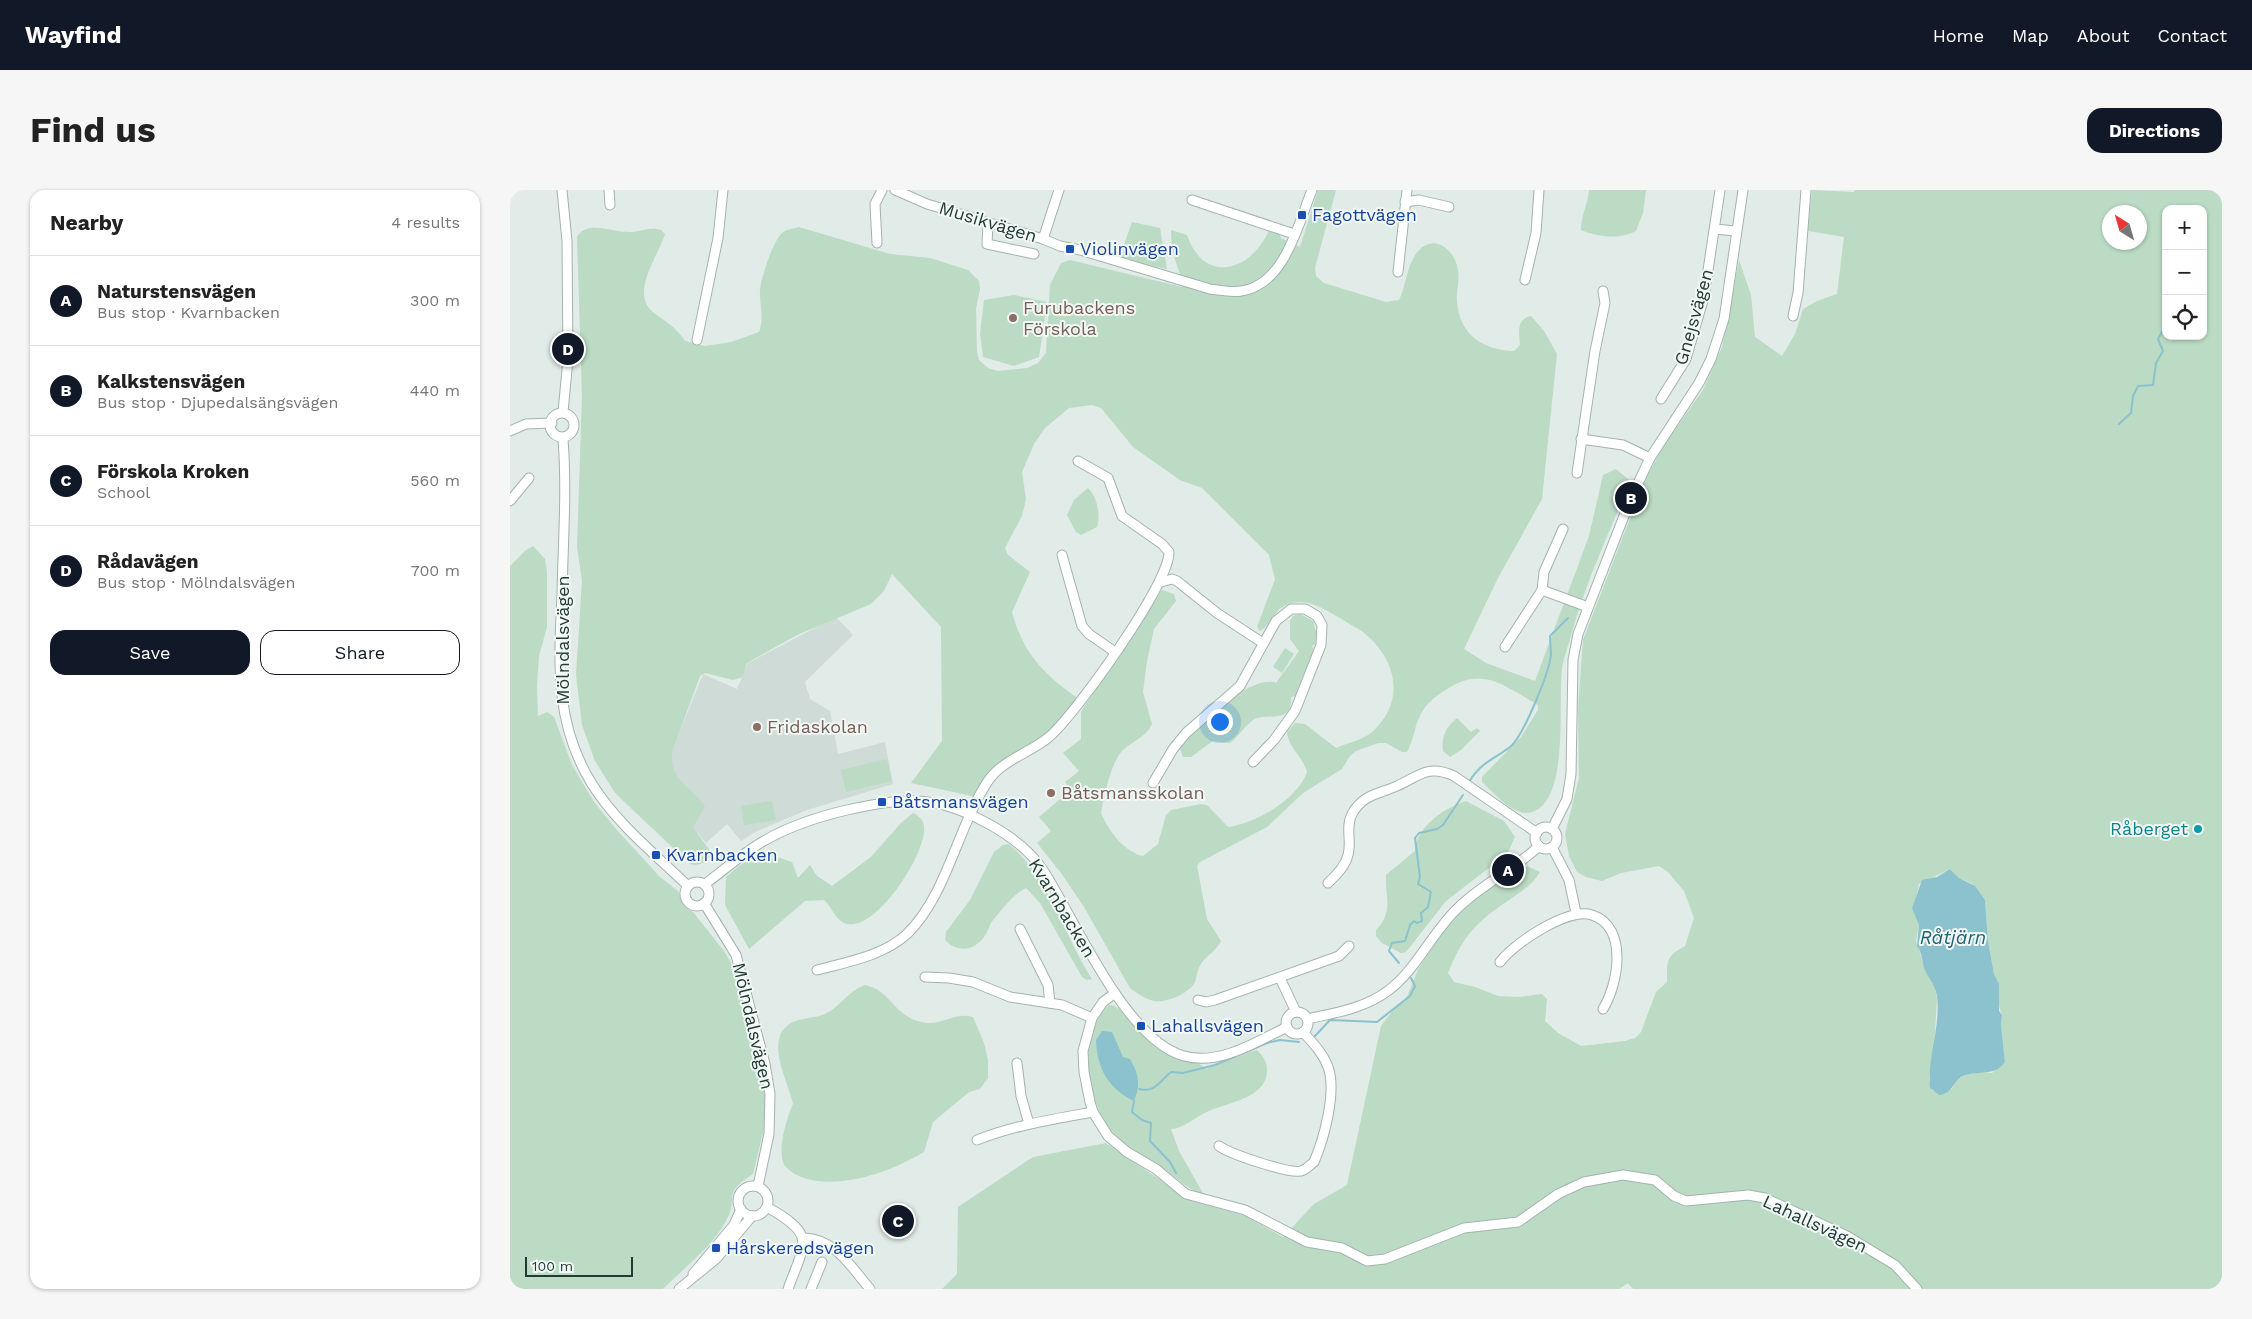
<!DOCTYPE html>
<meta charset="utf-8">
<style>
:root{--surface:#fff;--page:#f6f6f6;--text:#222;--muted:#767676;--line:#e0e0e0;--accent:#111827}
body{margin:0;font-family:"Work Sans",sans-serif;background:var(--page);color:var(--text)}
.controls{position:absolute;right:15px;top:15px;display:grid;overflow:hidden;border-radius:10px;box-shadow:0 1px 4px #0004}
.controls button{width:45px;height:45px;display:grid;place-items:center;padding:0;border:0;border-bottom:1px solid var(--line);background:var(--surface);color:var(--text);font:25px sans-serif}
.compass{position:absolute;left:1592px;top:15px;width:45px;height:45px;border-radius:50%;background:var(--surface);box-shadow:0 1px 4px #0004;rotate:323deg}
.scale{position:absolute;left:15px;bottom:12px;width:108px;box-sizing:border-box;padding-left:5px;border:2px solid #223b35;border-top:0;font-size:14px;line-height:18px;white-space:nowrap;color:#223b35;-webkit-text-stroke:4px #f1f8f5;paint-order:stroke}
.you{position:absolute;left:709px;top:531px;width:18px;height:18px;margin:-12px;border:4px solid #fff;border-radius:50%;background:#1a73e8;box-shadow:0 0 0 8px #1a73e833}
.badge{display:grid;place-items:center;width:32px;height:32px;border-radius:50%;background:var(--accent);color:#fff;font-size:16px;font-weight:700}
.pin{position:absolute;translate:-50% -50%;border:2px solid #fff;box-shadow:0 1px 5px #0006}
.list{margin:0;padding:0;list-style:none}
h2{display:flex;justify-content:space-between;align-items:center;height:65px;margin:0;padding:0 20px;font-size:21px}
h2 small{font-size:16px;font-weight:400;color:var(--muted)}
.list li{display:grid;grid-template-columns:32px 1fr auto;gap:15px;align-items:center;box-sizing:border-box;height:90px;padding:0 20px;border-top:1px solid var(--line)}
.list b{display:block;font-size:19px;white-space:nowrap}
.list p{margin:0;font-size:16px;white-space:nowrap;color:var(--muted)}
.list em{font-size:16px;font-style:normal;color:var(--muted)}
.actions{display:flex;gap:10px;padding:15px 20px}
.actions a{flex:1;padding:11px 0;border:1px solid var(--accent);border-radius:15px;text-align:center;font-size:18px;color:var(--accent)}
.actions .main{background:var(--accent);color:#fff}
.icon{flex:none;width:28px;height:28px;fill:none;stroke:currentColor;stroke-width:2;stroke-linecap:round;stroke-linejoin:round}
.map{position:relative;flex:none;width:1712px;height:1099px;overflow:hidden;border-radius:15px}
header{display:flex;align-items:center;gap:30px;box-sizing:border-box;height:70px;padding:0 25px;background:var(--accent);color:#fff}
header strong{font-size:24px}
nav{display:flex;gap:28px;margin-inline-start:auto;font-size:18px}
.intro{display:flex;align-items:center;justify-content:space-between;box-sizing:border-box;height:120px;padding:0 30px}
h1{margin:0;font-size:35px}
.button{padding:12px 22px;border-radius:15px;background:var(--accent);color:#fff;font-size:18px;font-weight:700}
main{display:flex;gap:30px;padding:0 30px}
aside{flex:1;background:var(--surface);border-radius:15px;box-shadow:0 1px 4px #0004}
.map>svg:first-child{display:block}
</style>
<header>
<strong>Wayfind</strong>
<nav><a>Home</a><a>Map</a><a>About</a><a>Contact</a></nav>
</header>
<div class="intro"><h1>Find us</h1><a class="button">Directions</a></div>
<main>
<aside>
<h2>Nearby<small>4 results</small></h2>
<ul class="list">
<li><span class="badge">A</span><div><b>Naturstensvägen</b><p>Bus stop · Kvarnbacken</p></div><em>300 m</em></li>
<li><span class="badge">B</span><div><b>Kalkstensvägen</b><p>Bus stop · Djupedalsängsvägen</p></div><em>440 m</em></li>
<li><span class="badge">C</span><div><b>Förskola Kroken</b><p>School</p></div><em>560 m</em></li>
<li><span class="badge">D</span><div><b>Rådavägen</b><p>Bus stop · Mölndalsvägen</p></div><em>700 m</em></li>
</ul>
<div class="actions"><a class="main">Save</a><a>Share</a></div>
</aside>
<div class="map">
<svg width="1712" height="1099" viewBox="0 0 1712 1099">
<rect width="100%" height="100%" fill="#e1ebe7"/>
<!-- built -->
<path fill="#cfdbd6" d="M326,427L343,445L295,492L300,509L320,521L328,564L375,552L383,594L297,620L245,642L231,651L217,634L196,653L182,636L156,582L161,563L193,484L227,499L238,473Z"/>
<!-- green -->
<g fill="#bbdbc4" fill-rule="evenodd">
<path d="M808,0H826L805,78L806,86L814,93L876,112L889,110C896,96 896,80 904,67C919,41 944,56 948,80C950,90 946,101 947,111C949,144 972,160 1004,161L1010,155C1009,143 1006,129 1021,126L1034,141L1047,164L1032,309L988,388L954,459L976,473L1025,491L1079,346L1093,285L1106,279L1119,290L1118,297C1098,345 1076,392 1062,442C1059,454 1054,466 1052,478C1048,513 1059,605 1025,621C1006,630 984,603 972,592V587L1011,547L1028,520V515C992,495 973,475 934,501C924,507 915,515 910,526C904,537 904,550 897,562H892L876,553H868L846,561L840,566L832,579L793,603L757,637L690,672L687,676L697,729L711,751C706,761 697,765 691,774C687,780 687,786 685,792C679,804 656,813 644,811C635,809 627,803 620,798L574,717L551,683L527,653L541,641L529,627L561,600L555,592L569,581L553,563L571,549V522L575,515L652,400L664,404L666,411L644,439L637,471L633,502L642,534C636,547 623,551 613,560C601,572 594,606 591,623C599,641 613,661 633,666L648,654L656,625L661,620L691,614L697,615L718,637C746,633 787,610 797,582C793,567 778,557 777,542L785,533L795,534L826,558C837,553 852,550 861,543C897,512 887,469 853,442C846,437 837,433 830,428C814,419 796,406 776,415C764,420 761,435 750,441L747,437L765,389L759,365L692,298L670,290L623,257L591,218L582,215L559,218L535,238L524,254L512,282L516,309L512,326L495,358L498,365L520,382L502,422C513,464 534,484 567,508L532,549L481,579L475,587L467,607L401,593L432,551L431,437L382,384L374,401L361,414L287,445L237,473L233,487L223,490L195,483L190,486L162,562C160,593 182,595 195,617L183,637L203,665C196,671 190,677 180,674L105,603L85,571L72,535L66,485L72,391L67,357L72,207L67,47C77,29 104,43 120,42C132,42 139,36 151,40L155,44C148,67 119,103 144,123C156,132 167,138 175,151L195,156L221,152L249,142C255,127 249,114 250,99C252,86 262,54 271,44C276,39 282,39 289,37L380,64L420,68L458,80L469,91L470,99L466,119L467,162L469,170L478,178L488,181L517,178L528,173L536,163L540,95L551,73L560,70L672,97C672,86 668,80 665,69C662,60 661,50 661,40L677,45C694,95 741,82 759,40L768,41L771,48L790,57Z"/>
<path d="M1079,0H1136L1133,23L1126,41C1109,50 1088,47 1071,40C1071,25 1078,14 1079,0Z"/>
<path d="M1302,0L1344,2L1345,0H1712V1099H1123L1118,1093L1109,1099H432L447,1084L448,1017L523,967L596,953L681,1011L735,1026L773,1047L804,1014L837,995L871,836L884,819L897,807L908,779L929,747L952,721L970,704L1005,680L1017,676L1030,682C1021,697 1010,702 996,712C965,733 952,748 938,783L944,792L965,797L988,806L1008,807L1032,804L1037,809L1035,831L1048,843L1071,856L1115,851L1125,848L1131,842L1146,802L1157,792C1157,771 1156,766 1175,756L1184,728L1174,701L1158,682L1149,676L1111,683L1092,691L1076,687L1067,682L1059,666L1055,644L1069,588L1068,518L1073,450L1134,292L1154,255L1193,200L1212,157L1229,70L1241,105L1245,147L1272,166L1285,144L1293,119L1307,111L1327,104L1334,47L1298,41ZM1656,19H1693V146H1656ZM1600,22H1630V52H1600ZM1440,679L1449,688L1461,693L1475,710L1478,751L1484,784L1489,794V816L1492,825L1491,835L1495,872L1482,883C1466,882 1449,882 1442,899L1422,901L1419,889L1424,860L1427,808L1424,793L1415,779L1406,751L1409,735L1406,709L1409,694Z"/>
<path d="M622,32L650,38L657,79L609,69Z"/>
<path d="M504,105L537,112L529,167L504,176L473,167L470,144L474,110Z"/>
<path d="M578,298C587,306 591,326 587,337L571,345L566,342L557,325L564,310Z"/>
<path d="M23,356L35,369L37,382V437L29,466L27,496L28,526L37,522L44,527L62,575L84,612L106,639L150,687L168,701L173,715L183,722L214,761L228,785L251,875L257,926L243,984C210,1005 230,1007 216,1031C202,1057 174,1078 153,1099H0V376L16,360Z"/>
<path d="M790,424L803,431L807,445L805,454L802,456L804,460L788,505L781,507C783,536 756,521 743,530C735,536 728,547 720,553L703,551L681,567H673L669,556C685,537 741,483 766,493L789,461L780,449V431L783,426Z"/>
<path d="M775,458L784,464L772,483L763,477Z"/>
<path d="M947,528L961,542L967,538L970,541L951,560L940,567L933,561C931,547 936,537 947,528Z"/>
<path d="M377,569L382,591L336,602L331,580Z"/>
<path d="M262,611L266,630L234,635L231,616Z"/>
<path d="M956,611L994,631L1005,647L997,664L936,711L896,762L891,763L872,753L866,746V740C884,721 875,709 876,685L905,661C906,637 934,618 956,611Z"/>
<path d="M403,623C409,626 414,630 414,637C417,663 364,746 334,733C325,729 321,716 314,710L295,711L239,759L215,715L216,687C239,666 252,660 282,672L288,688L300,675L307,686L322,696L361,667L391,633Z"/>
<path d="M499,654C543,692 552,742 582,789L577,790L572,787L530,713L516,698C502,705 493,719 483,730C479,735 478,742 474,747C464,761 447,763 435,750L436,742L460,710L484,662L493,655Z"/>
<path d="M355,795C377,799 383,820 402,829C429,841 441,821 463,827L474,853L478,870V888L470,899L459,902L423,932L414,962C396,972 378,981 358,986C334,993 295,997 276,977C265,965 277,927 283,914C279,893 255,853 278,835C289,827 304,829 315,824C331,816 338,801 355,795Z"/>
<path d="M599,815C613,815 633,845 644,856C659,870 682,865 696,879L740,862L747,860C753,866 757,871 757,880C757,908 719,912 699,921C686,926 675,938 661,939L669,961L694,1005C677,999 667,988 653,978C638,968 617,960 605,946C577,913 565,847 599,815Z"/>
</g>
<!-- water -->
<g fill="#8bc2ce">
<path d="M1440,679L1449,688L1465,696L1475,710L1478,751L1484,784L1489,794V821L1492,825L1491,835L1495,872C1485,886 1470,881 1456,885C1443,888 1444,904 1429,905L1420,898C1417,867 1431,837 1427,806C1425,794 1418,788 1414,778C1412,770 1412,763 1407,756L1409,735L1402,718L1412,690L1427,687Z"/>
<path d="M592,841L602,842L613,867L620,869C629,885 631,894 624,911C599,899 587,879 586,850Z"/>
</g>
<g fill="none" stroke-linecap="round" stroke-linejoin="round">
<!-- stream -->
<g stroke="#8bc2ce" stroke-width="2">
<path d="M1609,234L1621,223L1623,206L1628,196L1643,195L1646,173L1653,161L1648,149L1656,135"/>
<path d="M959,592C971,572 983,570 1000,557C1013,547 1039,483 1041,465C1041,459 1040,452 1040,446L1058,428"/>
<path d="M889,773L879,761L882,753L895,751L900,735L904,731L907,733L912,731L911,723L918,717L921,702L908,694L910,687L905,648L909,643L927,639L933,635L953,605"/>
<path d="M805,846L820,830L867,832L900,806L905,796L901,788"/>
<path d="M629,899C645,903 650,891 661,882L673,883L705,875L757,853L770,850L789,852"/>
<path d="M624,911L622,922L632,930L641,933L640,951L660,972L666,983"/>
</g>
<defs>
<g id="minor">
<path d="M52,0L57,51L58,169L53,222"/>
<path d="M99,0L100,15"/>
<path d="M385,0L417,14L533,49L550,56L570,60L700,99C710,100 721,103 731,101C775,95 788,34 802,0"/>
<path d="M682,10L784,44"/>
<path d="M895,12L909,10L939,17"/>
<path d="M478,33L477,54L524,64"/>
<path d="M1205,39L1225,41"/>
<path d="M533,49L549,0"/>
<path d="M367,53L365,14L372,0"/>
<path d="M888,82L897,0"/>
<path d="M1015,90L1026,43L1029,0"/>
<path d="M1283,126L1288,103L1296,0"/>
<path d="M187,150L208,48L213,0"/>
<path d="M1151,209L1176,169L1194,107L1210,0"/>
<circle cx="52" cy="235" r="12"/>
<path d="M0,241L16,234L42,233"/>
<path d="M53,249C57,300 53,353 52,404C49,473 44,533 82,594C107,634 145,664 178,696"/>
<path d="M1071,249L1113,255L1140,268"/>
<path d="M1067,283L1085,161L1095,113L1093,101"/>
<path d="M0,311L19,288"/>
<path d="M552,365L572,436L579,444L605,462"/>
<path d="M651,392L662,389L667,391L707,423L753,453"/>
<path d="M1032,400L1078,417"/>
<path d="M995,457L1032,400L1034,382L1053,339"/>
<path d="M643,593L663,559L676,543L730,496L766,431L781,419H795L807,426L812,435L811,455L785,521L764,550L743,572"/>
<circle cx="1036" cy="648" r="11"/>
<path d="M1042,639L1057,609L1061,584L1063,470L1068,444L1121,308L1140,268L1189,193L1201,169L1214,129L1233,0"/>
<path d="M1042,657L1059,690L1066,723"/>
<circle cx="187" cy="704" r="12"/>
<path d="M818,693C826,685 835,677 838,665C842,652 835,637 842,624C853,604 869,604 887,596C909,586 918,574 944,586L1027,643"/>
<path d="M195,694C214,680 232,664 252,652C279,636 307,627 337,620C392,608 424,604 475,632C498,644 518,658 533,680C565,729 615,850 674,866C709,876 746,852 777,837"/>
<path d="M194,713L226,765L255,874L260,904L259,944L248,996"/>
<path d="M510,739L538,795L540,813"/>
<path d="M990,772C1003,754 1058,717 1082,725C1119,737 1108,795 1093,819"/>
<path d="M307,780C337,772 373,766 397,744C437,705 447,638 478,591C492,570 520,563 539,547C565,525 660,393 659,362L652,354L612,326L598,288L568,271"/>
<path d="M415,787L439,788L463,792L500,807L552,815L582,828"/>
<path d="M770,788L786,822"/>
<path d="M605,803L593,812L582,828L573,861L574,882L580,912L583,922L598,946L617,962L646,979L676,1004L735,1020L797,1052L832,1058L857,1071L875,1069L954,1038L1008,1032L1048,1004L1074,992L1113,985L1145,990L1164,1006L1176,1011L1238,1005L1255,1008L1337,1046L1385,1075L1407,1099"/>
<path d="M688,810L696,812L705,810L829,766L839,756"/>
<circle cx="787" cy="833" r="11"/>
<path d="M797,829C825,823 856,818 879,800C908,778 923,740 950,716C974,693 1005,679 1029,656"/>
<path d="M507,873L511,906L519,934"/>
<path d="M467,950C505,935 544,929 583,922"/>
<path d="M709,956C720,964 779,984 791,981C796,980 800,975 804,972C814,949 827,901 818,877C813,863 802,852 793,842"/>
<circle cx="243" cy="1011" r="15"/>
<path d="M257,1017C307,1045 295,1052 278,1099"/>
<path d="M294,1048C326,1049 341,1077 360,1099"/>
<path d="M183,1084L224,1035L231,1019"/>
<path d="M169,1099L206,1069L242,1026"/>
<path d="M301,1099L312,1072"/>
</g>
</defs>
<!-- minor casing -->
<use href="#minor" stroke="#a4b3ae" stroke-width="11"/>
<!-- minor -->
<use href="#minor" stroke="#fff" stroke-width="9"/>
</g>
<!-- markers -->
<g fill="#1a4fb4" stroke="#f1f8f5" stroke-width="2">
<rect x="787" y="20" width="10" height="10" rx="2.5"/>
<rect x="555" y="54" width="10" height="10" rx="2.5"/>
<rect x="367" y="607" width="10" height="10" rx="2.5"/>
<rect x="141" y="660" width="10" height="10" rx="2.5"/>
<rect x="626" y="831" width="10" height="10" rx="2.5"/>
<rect x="201" y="1053" width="10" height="10" rx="2.5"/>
</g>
<g fill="#8d6e63" stroke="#f1f8f5" stroke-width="2">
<circle cx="503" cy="128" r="5"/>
<circle cx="247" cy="537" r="5"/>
<circle cx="541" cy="603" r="5"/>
</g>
<circle fill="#0f9aa8" stroke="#f1f8f5" stroke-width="2" cx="1688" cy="639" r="5"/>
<g text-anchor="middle" stroke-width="4" stroke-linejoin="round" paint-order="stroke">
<!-- transit labels -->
<g font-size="18" fill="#164399" stroke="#f1f8f5" text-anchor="start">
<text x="802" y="31">Fagottvägen</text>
<text x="570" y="65">Violinvägen</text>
<text x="382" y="618">Båtsmansvägen</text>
<text x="156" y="671">Kvarnbacken</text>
<text x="641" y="842">Lahallsvägen</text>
<text x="216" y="1064">Hårskeredsvägen</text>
</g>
<!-- street labels -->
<g font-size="18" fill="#223b35" stroke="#f1f8f5">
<text transform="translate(478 32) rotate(17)" y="6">Musikvägen</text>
<text transform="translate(1184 127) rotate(-74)" y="6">Gnejsvägen</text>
<text transform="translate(53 450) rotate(-90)" y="6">Mölndalsvägen</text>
<text transform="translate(552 718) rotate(59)" y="6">Kvarnbacken</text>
<text transform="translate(243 836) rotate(77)" y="6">Mölndalsvägen</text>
<text transform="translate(1305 1034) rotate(25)" y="6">Lahallsvägen</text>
</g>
<!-- education labels -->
<g font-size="18" fill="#785e54" stroke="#f1f8f5" text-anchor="start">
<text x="513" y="124">Furubackens<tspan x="513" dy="21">Förskola</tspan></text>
<text x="257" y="543">Fridaskolan</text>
<text x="551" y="609">Båtsmansskolan</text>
</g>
<!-- culture labels -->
<g font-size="18" fill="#0d838f" stroke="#f1f8f5" text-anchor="end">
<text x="1678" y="645">Råberget</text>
</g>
<!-- water labels -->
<g font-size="19" font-style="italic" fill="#1f6474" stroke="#f1f8f5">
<text x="1443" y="754">Råtjärn</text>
</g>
</g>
</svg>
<div class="controls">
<button>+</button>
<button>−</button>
<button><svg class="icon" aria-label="locate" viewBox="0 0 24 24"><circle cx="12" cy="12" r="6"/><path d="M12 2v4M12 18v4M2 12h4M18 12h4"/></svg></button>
</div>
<svg class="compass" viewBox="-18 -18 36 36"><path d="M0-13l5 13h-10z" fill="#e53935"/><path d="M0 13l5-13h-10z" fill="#767676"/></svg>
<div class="scale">100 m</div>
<div class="you"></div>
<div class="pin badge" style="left:998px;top:680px">A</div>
<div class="pin badge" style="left:1121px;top:308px">B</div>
<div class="pin badge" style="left:388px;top:1031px">C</div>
<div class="pin badge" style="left:58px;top:159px">D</div>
</div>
</main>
